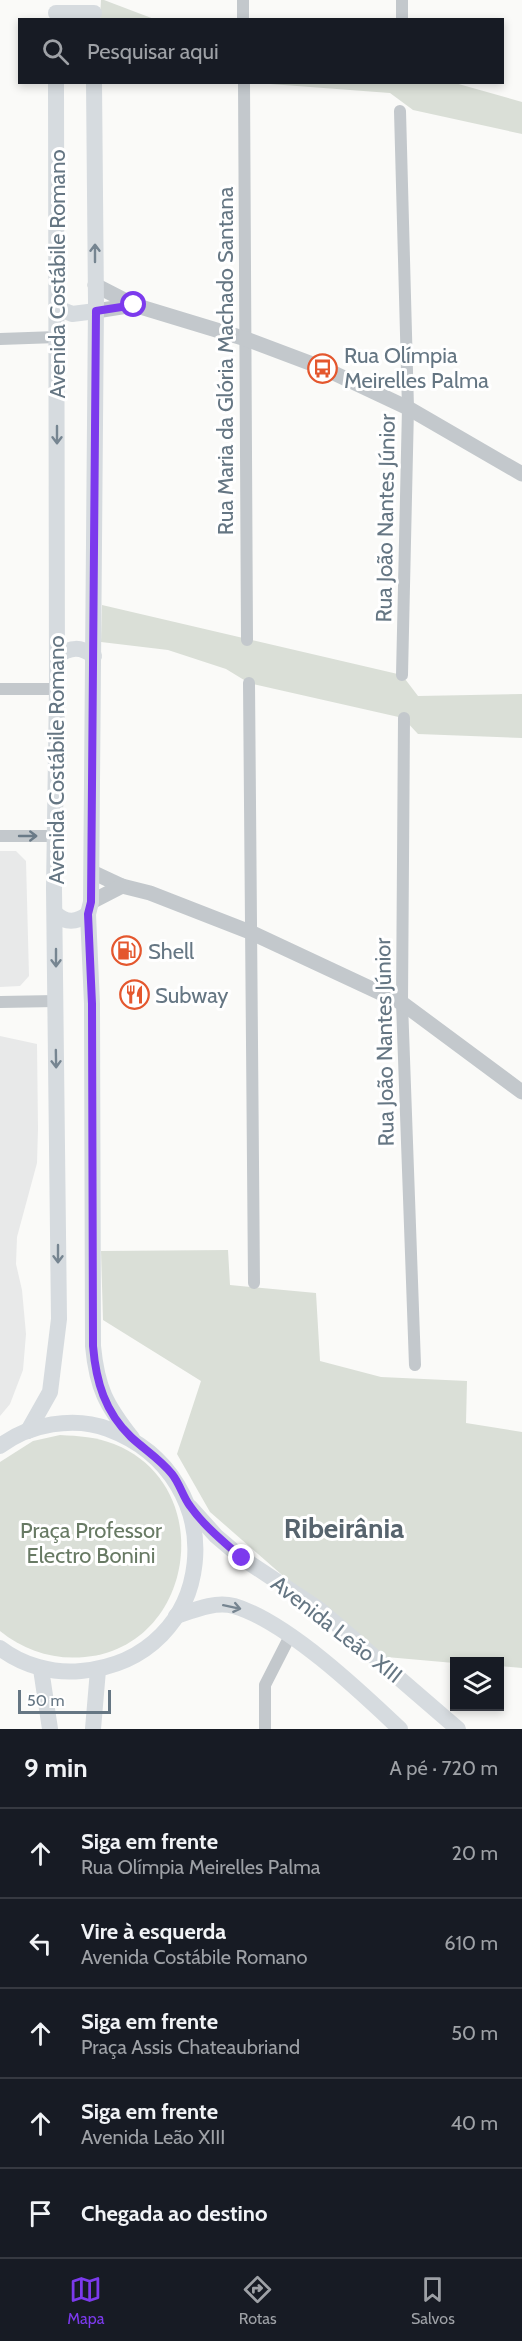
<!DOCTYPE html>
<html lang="pt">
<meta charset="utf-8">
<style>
:root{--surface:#171b24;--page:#20242c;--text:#f1f3f6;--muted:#9ea1a6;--line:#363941;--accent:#7c3aed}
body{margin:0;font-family:Cabin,sans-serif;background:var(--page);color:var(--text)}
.controls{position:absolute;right:18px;bottom:18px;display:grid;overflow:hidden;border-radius:0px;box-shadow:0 3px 9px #0003}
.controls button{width:54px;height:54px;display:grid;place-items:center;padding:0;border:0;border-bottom:2px solid var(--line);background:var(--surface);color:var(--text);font:30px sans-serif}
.scale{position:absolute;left:18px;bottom:15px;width:93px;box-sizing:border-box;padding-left:6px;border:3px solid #657683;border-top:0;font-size:16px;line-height:21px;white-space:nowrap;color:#657683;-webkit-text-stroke:4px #fff;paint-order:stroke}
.stop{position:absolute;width:18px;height:18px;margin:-14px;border:4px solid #7c3aed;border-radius:50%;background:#fff}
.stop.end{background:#7c3aed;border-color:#fff;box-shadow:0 2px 6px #0008}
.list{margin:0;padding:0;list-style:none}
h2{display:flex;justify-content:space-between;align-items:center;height:78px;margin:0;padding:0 24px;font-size:26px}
h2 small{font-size:20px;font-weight:400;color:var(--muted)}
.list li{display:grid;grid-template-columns:39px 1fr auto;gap:18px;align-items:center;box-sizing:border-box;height:90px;padding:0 24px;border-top:2px solid var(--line)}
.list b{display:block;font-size:22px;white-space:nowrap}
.list p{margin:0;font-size:20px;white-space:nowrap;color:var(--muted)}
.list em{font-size:20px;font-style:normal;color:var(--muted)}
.icon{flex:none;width:33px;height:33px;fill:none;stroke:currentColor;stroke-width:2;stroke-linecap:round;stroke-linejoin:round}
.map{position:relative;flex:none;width:522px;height:1729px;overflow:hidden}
.search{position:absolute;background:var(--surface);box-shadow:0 3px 9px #0003;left:18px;right:18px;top:18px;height:66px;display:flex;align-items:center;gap:15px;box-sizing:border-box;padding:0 21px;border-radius:0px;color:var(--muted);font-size:22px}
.sheet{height:528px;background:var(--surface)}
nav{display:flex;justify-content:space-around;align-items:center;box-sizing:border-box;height:84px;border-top:2px solid var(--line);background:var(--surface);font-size:16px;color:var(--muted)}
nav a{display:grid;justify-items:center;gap:3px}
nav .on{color:var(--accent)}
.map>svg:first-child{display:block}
</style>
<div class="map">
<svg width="522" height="1729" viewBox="0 0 522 1729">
<rect width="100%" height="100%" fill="#fafaf8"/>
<!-- built -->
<g fill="#e8e9e9">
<path d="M0,851H16L26,861L29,976L20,986L0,987Z"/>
<path d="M0,1036L37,1044L38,1129L37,1163L17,1237L16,1264L22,1290L26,1334L23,1370L10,1404L0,1416Z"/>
</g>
<!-- green -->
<g fill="#dadfd7">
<path d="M101,0H104L154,19L100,20Z"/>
<path d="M257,83H455L522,102V134L413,110L390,93Z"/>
<path d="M102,605L402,675L418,696L522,694V738L418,734L403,718L249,683L226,669L168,650L101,642Z"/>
<path d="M228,1250L230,1285L316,1293L320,1361L381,1377L467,1381L466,1423L522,1432V1668L500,1666V1662L454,1663L375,1656L210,1512L177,1454L201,1381L103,1320L101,1251Z"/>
<path d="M60,1435C79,1436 96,1437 114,1444C218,1485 196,1646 85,1657C53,1660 25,1651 0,1631V1462L33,1441Z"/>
</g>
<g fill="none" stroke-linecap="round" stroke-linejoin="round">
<!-- minor -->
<g stroke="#c3c8cc" stroke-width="12">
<path d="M243,20V0"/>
<path d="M402,20V0"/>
<path d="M244,82L247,640"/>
<path d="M400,111L408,408L402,675"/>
<path d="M0,339L57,337"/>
<path d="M249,683L254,1283"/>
<path d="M0,689H57"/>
<path d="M404,718L402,1003L415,1365"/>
<path d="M0,836H55"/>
<path d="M0,1002L56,1001"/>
<path d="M265,1729V1685L290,1636"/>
</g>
<!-- tertiary -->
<g stroke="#c3c8cc" stroke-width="15">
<path d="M95,285L134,305L246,339L323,368L408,408L522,474"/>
<path d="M96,311L134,305"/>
<path d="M92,872L122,886L150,893L250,932L402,1003L522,1092"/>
<path d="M91,902L122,886"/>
</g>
<!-- secondary -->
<g stroke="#d6dbdf" stroke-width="16">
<path d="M56,13H94"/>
<path d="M94,82L96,304L91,902L88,914L92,1004L93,1346C97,1388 106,1405 132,1438"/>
<path d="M56,307L72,314L96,311"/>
<path d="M57,656C71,647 80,646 94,656"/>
<path d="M56,914C67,924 77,922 88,914"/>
<path d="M28,1431L50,1392L59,1319L54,889L57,689L56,82"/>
<path d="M0,1446C29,1424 74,1416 108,1429C237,1477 219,1659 81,1671C53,1674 22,1665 0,1648"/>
<path d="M190,1507L216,1536L242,1558L320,1610L458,1729"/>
<path d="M176,1616C194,1610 215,1601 234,1606C286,1621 360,1691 400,1729"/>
<path d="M41,1669L50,1729"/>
<path d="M93,1729L98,1670"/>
</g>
</g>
<!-- one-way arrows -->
<defs><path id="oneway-shaft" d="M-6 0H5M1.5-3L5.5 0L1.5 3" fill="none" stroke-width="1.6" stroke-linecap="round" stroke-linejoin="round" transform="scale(1.5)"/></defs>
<g stroke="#768591">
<use href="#oneway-shaft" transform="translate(95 253) rotate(-90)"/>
<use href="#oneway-shaft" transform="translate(57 435) rotate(90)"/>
<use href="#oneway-shaft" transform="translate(56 958) rotate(90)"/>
<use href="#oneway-shaft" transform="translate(56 1059) rotate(89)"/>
<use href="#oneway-shaft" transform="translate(58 1254) rotate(90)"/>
<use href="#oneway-shaft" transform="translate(232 1607) rotate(12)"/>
</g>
<use stroke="#6a7a87" href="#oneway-shaft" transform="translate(28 836)"/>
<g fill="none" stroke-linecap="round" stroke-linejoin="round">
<!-- route -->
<path stroke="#7c3aed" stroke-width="8" d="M134,305L96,311L91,902L88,914L92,1004L93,1346C96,1382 105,1412 131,1437C145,1450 160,1459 172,1474C180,1484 183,1497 190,1506C204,1526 224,1542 242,1558"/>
</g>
<!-- icons -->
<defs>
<symbol id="bus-ring" viewBox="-11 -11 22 22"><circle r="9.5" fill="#fff" stroke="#e4572e" stroke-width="1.5"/><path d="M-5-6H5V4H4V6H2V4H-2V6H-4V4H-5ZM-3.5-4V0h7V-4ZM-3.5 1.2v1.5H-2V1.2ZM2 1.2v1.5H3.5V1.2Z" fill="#e4572e"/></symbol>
<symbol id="fuel-ring" viewBox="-11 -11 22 22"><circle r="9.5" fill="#fff" stroke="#e4572e" stroke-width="1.5"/><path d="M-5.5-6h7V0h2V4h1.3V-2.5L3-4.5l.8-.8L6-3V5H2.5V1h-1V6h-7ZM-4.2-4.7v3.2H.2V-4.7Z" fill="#e4572e"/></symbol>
<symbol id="restaurant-ring" viewBox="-11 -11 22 22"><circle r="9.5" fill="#fff" stroke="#e4572e" stroke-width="1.5"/><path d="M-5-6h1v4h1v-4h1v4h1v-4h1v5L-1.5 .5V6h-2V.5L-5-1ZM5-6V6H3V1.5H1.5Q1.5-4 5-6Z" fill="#e4572e"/></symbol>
</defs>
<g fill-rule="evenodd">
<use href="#bus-ring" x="306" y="352" width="33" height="33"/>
<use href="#fuel-ring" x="110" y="934" width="33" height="33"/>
<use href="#restaurant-ring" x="118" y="978" width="33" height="33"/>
</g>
<g text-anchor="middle" stroke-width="6" stroke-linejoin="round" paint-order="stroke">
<!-- street labels -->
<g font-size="22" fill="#657683" stroke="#fff">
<text transform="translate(57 274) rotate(-90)" y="8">Avenida Costábile Romano</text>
<text transform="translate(225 361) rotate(-90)" y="8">Rua Maria da Glória Machado Santana</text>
<text transform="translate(385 518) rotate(-89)" y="8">Rua João Nantes Júnior</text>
<text transform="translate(56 760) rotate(-90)" y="8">Avenida Costábile Romano</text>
<text transform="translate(384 1042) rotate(-91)" y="8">Rua João Nantes Júnior</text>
<text transform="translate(337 1629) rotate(38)" y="8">Avenida Leão XIII</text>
</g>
<!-- poi labels -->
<g font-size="22" fill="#657683" stroke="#fff" text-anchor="start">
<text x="344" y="363">Rua Olímpia<tspan x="344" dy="25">Meirelles Palma</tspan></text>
<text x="148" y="959">Shell</text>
<text x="155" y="1003">Subway</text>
</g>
<!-- park labels -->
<g font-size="22" fill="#687a64" stroke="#fff">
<text x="91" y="1538">Praça Professor<tspan x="91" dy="25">Electro Bonini</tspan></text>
</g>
<!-- district labels -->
<g font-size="28" font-weight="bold" fill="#57646e" stroke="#fff">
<text x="344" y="1538">Ribeirânia</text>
</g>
</g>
</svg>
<div class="controls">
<button><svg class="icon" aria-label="layers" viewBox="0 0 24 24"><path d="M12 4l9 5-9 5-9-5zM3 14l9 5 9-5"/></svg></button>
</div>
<div class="scale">50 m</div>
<div class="stop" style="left:134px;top:305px"></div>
<div class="stop end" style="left:242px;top:1558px"></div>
<div class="search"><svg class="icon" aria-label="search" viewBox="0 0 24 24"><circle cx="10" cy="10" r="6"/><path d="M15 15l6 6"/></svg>Pesquisar aqui</div>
</div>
<section class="sheet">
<h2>9 min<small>A pé · 720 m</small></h2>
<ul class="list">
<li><svg class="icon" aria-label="ahead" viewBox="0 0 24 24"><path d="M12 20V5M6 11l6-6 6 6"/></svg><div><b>Siga em frente</b><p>Rua Olímpia Meirelles Palma</p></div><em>20 m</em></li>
<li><svg class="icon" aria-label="left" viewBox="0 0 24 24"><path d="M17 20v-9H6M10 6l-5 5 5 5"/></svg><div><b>Vire à esquerda</b><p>Avenida Costábile Romano</p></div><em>610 m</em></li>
<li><svg class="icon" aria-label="ahead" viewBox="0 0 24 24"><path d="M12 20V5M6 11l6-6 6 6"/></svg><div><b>Siga em frente</b><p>Praça Assis Chateaubriand</p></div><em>50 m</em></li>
<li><svg class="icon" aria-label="ahead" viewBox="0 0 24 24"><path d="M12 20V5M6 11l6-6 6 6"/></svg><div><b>Siga em frente</b><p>Avenida Leão XIII</p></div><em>40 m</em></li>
<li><svg class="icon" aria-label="arrive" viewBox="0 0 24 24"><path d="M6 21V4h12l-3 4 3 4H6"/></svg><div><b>Chegada ao destino</b></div></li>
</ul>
</section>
<nav>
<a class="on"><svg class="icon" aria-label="map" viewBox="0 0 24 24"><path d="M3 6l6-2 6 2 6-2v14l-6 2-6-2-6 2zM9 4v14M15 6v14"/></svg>Mapa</a>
<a><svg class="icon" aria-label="directions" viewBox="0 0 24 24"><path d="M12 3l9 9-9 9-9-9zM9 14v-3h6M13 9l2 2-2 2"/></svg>Rotas</a>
<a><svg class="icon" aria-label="saved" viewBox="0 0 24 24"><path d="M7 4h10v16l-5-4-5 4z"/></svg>Salvos</a>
</nav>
